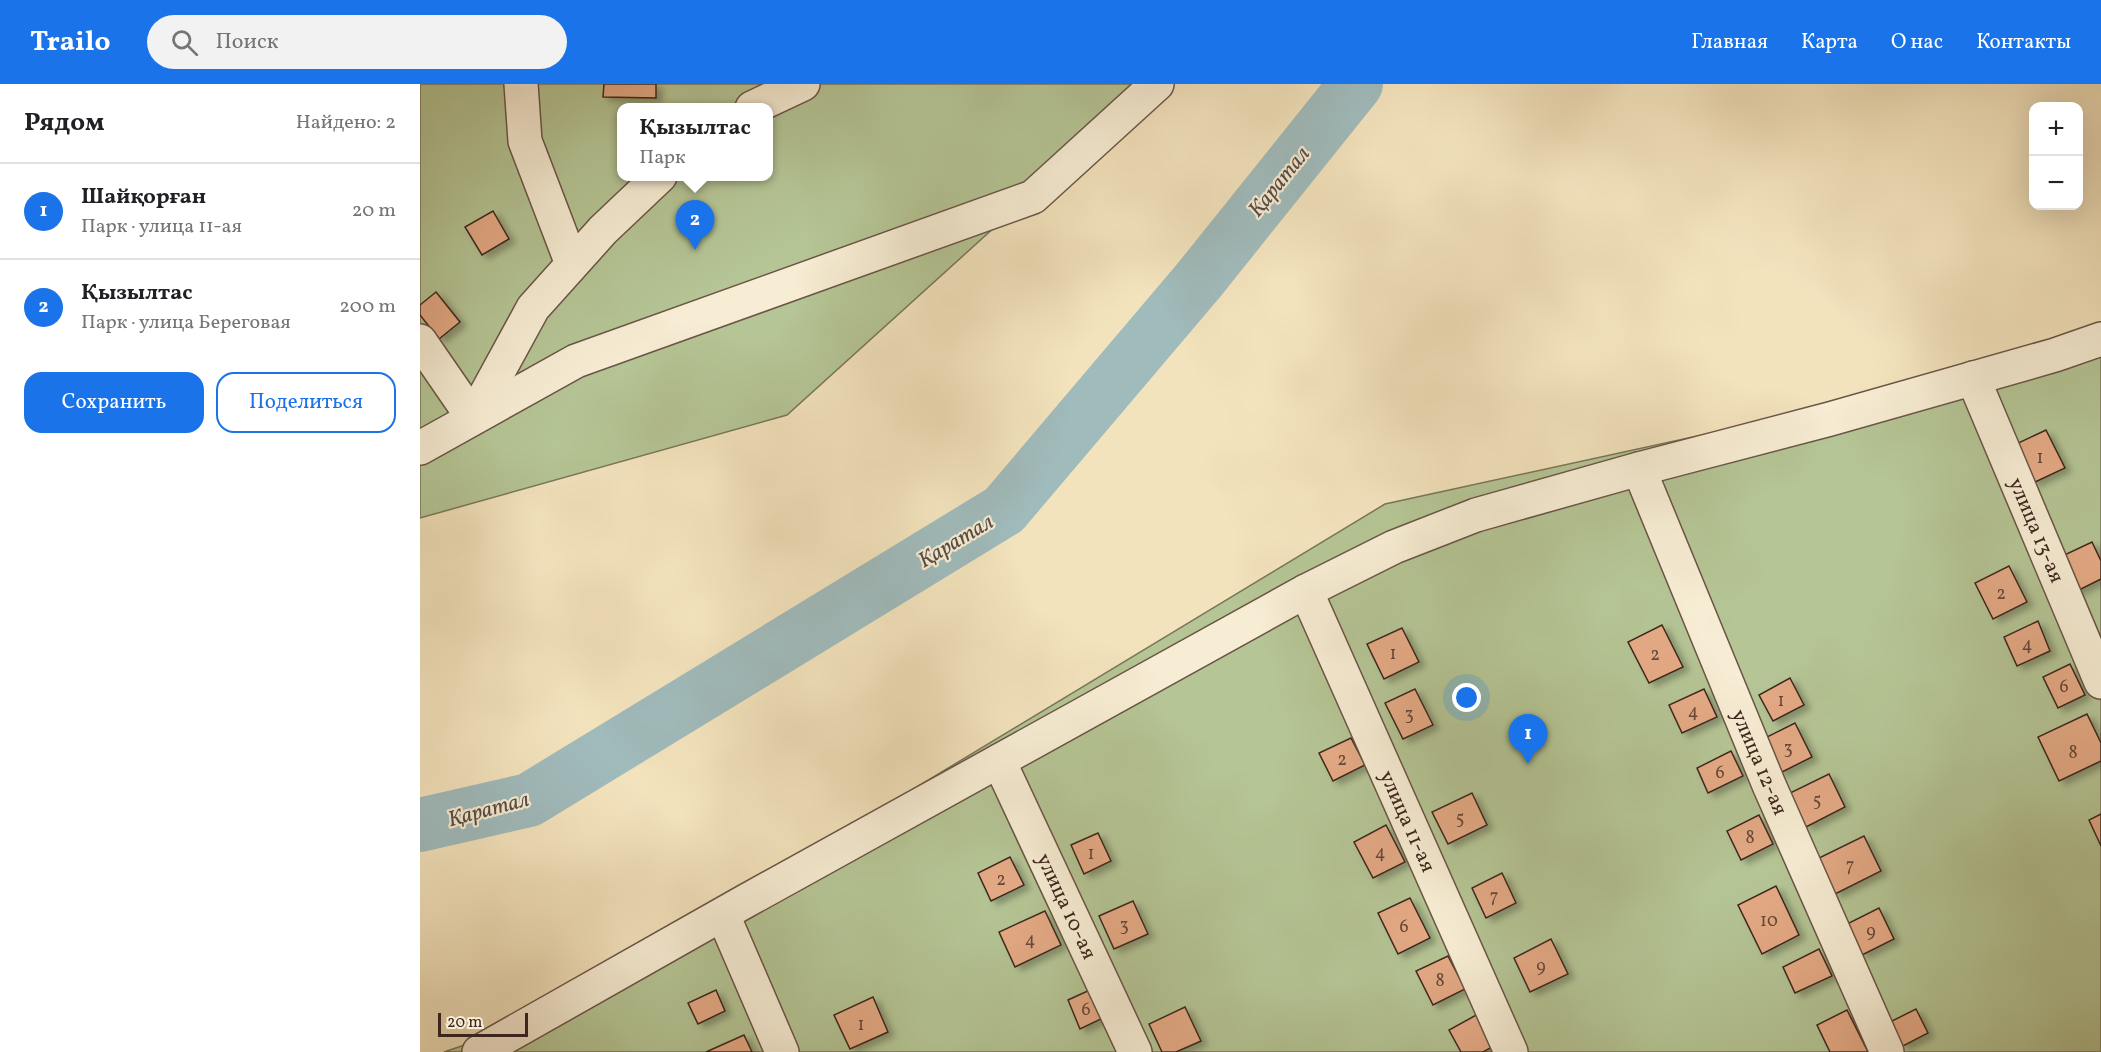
<!DOCTYPE html>
<html lang="ru">
<meta charset="utf-8">
<style>
:root{--surface:#fff;--page:#f2f2f2;--text:#202124;--muted:#757577;--line:#e0e0e0;--accent:#1a73e8}
body{margin:0;font-family:Vollkorn,serif;background:var(--page);color:var(--text)}
.controls{position:absolute;right:18px;top:18px;display:grid;overflow:hidden;border-radius:12px;box-shadow:0 6px 24px #0002}
.controls button{width:54px;height:54px;display:grid;place-items:center;padding:0;border:0;border-bottom:2px solid var(--line);background:var(--surface);color:var(--text);font:30px sans-serif}
.scale{position:absolute;left:18px;bottom:15px;width:90px;box-sizing:border-box;padding-left:6px;border:3px solid #3d261e;border-top:0;font-size:16px;line-height:21px;white-space:nowrap;color:#3d261e;-webkit-text-stroke:4px #f7edd4;paint-order:stroke}
.you{position:absolute;left:1047px;top:614px;width:21px;height:21px;margin:-15px;border:4px solid #fff;border-radius:50%;background:#1a73e8;box-shadow:0 0 0 9px #1a73e833}
.badge{display:grid;place-items:center;width:39px;height:39px;border-radius:50%;background:var(--accent);color:#fff;font-size:20px;font-weight:700}
.pin{position:absolute;translate:-50% -50px;filter:drop-shadow(0 2px 3px #0008)}
.pin::after{content:'';position:absolute;top:32px;width:21px;height:18px;background:inherit;clip-path:polygon(0 0,100% 0,50% 100%)}
.popup{position:absolute;left:197px;top:19px;width:156px;height:78px;box-sizing:border-box;display:grid;place-content:center;border-radius:12px;background:var(--surface);filter:drop-shadow(0 2px 4px #0005);font-size:20px;white-space:nowrap;color:var(--muted)}
.popup b{font-size:22px;color:var(--text)}
.popup::after{content:'';position:absolute;left:50%;top:100%;margin-left:-12px;border:12px solid transparent;border-top-color:var(--surface)}
.list{margin:0;padding:0;list-style:none}
h2{display:flex;justify-content:space-between;align-items:center;height:78px;margin:0;padding:0 24px;font-size:26px}
h2 small{font-size:20px;font-weight:400;color:var(--muted)}
.list li{display:grid;grid-template-columns:39px 1fr auto;gap:18px;align-items:center;box-sizing:border-box;height:96px;padding:0 24px;border-top:2px solid var(--line)}
.list b{display:block;font-size:22px;white-space:nowrap}
.list p{margin:0;font-size:20px;white-space:nowrap;color:var(--muted)}
.list em{font-size:20px;font-style:normal;color:var(--muted)}
.actions{display:flex;gap:12px;padding:18px 24px}
.actions a{flex:1;padding:14px 0;border:2px solid var(--accent);border-radius:18px;text-align:center;font-size:21px;color:var(--accent)}
.actions .main{background:var(--accent);color:#fff}
.icon{flex:none;width:33px;height:33px;fill:none;stroke:currentColor;stroke-width:2;stroke-linecap:round;stroke-linejoin:round}
.map{position:relative;flex:none;width:1681px;height:968px;overflow:hidden}
header{display:flex;align-items:center;gap:36px;box-sizing:border-box;height:84px;padding:0 30px;background:var(--accent);color:#fff}
header strong{font-size:28px}
nav{display:flex;gap:33px;margin-inline-start:auto;font-size:21px}
.search{width:420px;height:54px;background:var(--page);display:flex;align-items:center;gap:15px;box-sizing:border-box;padding:0 21px;border-radius:33px;color:var(--muted);font-size:22px}
main{display:flex}
aside{flex:1;background:var(--surface)}
.map>svg:first-child{display:block}
</style>
<header>
<strong>Trailo</strong>
<div class="search"><svg class="icon" aria-label="search" viewBox="0 0 24 24"><circle cx="10" cy="10" r="6"/><path d="M15 15l6 6"/></svg>Поиск</div>
<nav><a>Главная</a><a>Карта</a><a>О нас</a><a>Контакты</a></nav>
</header>
<main>
<aside>
<h2>Рядом<small>Найдено: 2</small></h2>
<ul class="list">
<li><span class="badge">1</span><div><b>Шайқорған</b><p>Парк · улица 11-ая</p></div><em>20 m</em></li>
<li><span class="badge">2</span><div><b>Қызылтас</b><p>Парк · улица Береговая</p></div><em>200 m</em></li>
</ul>
<div class="actions"><a class="main">Сохранить</a><a>Поделиться</a></div>
</aside>
<div class="map">
<svg width="1681" height="968" viewBox="0 0 1681 968">
<defs>
<filter id="shadow"><feDropShadow dx="6" dy="4" stdDeviation="3" flood-color="#0004"/></filter>
</defs>
<rect width="100%" height="100%" fill="#f3e3bd"/>
<filter id="stains"><feTurbulence type="fractalNoise" baseFrequency=".00333" numOctaves="4"/><feColorMatrix values="0 0 0 0 .2 0 0 0 0 .09 0 0 0 0 .02 0 0 0 .5 -.17"/></filter>
<radialGradient id="worn" r=".72"><stop offset=".6" stop-color="#630" stop-opacity="0"/><stop offset="1" stop-color="#630" stop-opacity=".3"/></radialGradient>
<!-- garden -->
<g fill="#b5c595" stroke="#79765a" stroke-width="1.5" fill-rule="evenodd">
<path d="M0,0H733L367,331L0,434ZM202,24H348V92H202Z"/>
<path d="M1681,264V968H24L103,941L965,420Z"/>
</g>
<g fill="none" stroke-linecap="round" stroke-linejoin="round">
<!-- river -->
<path stroke="#a0bbbc" stroke-width="54" d="M0,741L109,716L584,426L779,196L936,0"/>
</g>
<!-- building -->
<g fill="#e4aa85" stroke="#3d261e" stroke-width="1.5" filter="url(#shadow)">
<path d="M184,0H236V14L183,13Z"/>
<path d="M73,127L89,155L62,171L45,143Z"/>
<path d="M16,208L40,238L19,255L0,231V221Z"/>
<path d="M1626,346L1645,384L1613,399L1594,361Z"/>
<path d="M1672,458L1681,477V495L1655,508L1638,474Z"/>
<path d="M1589,482L1607,518L1573,535L1555,499Z"/>
<path d="M1618,537L1630,567L1597,582L1584,553Z"/>
<path d="M1242,541L1263,583L1229,599L1208,558Z"/>
<path d="M982,544L999,578L964,595L947,560Z"/>
<path d="M1650,580L1665,611L1638,624L1623,593Z"/>
<path d="M1370,594L1384,621L1353,637L1339,611Z"/>
<path d="M995,605L1013,641L983,655L965,619Z"/>
<path d="M1284,605L1297,633L1262,649L1249,621Z"/>
<path d="M1667,630L1681,659V677L1639,697L1618,653Z"/>
<path d="M1375,639L1392,673L1360,689L1343,655Z"/>
<path d="M931,654L945,681L913,697L899,669Z"/>
<path d="M1311,667L1323,692L1288,709L1277,684Z"/>
<path d="M1409,690L1425,723L1386,743L1370,709Z"/>
<path d="M1052,709L1067,741L1028,760L1012,728Z"/>
<path d="M1681,730V762L1669,736Z"/>
<path d="M1339,731L1353,760L1321,776L1307,747Z"/>
<path d="M966,741L985,778L953,794L934,758Z"/>
<path d="M678,749L691,777L664,790L651,761Z"/>
<path d="M1444,752L1461,787L1415,810L1399,774Z"/>
<path d="M590,773L604,801L571,817L558,789Z"/>
<path d="M1082,789L1096,819L1066,834L1052,804Z"/>
<path d="M1356,802L1379,851L1342,870L1318,821Z"/>
<path d="M990,814L1010,854L978,870L958,829Z"/>
<path d="M713,817L728,850L694,865L679,832Z"/>
<path d="M1459,824L1474,855L1442,871L1427,840Z"/>
<path d="M625,827L641,861L595,883L579,848Z"/>
<path d="M1131,855L1148,890L1110,908L1094,874Z"/>
<path d="M1399,865L1412,892L1375,909L1363,883Z"/>
<path d="M1028,872L1045,905L1013,921L996,887Z"/>
<path d="M672,905L685,933L660,945L648,916Z"/>
<path d="M296,906L305,927L278,940L268,919Z"/>
<path d="M453,913L468,948L430,965L414,931Z"/>
<path d="M765,923L781,957L756,968H742L729,940Z"/>
<path d="M1496,925L1508,949L1483,962L1470,938Z"/>
<path d="M1427,926L1448,968H1410L1397,941Z"/>
<path d="M1058,930L1074,962L1063,968H1041L1029,946Z"/>
<path d="M324,951L332,968H286Z"/>
</g>
<g fill="none" stroke-linecap="round" stroke-linejoin="round">
<defs>
<g id="minor">
<path d="M101,0L105,57L152,180"/>
<path d="M332,24L383,0"/>
<path d="M0,257L53,334L113,224L183,146L240,92"/>
<path d="M1553,294L1681,598"/>
<path d="M0,364L156,277L613,113L737,0"/>
<path d="M1219,385L1349,701L1467,968"/>
<path d="M886,507L1091,968"/>
<path d="M579,677L715,968"/>
<path d="M303,831L362,968"/>
<path d="M59,968L324,818L886,507L974,463L1056,431L1219,385L1410,335L1635,271L1681,255"/>
</g>
</defs>
<!-- minor casing -->
<use href="#minor" stroke="#6a5546" stroke-width="36"/>
<!-- minor -->
<use href="#minor" stroke="#f7edd4" stroke-width="33"/>
</g>
<g text-anchor="middle" stroke-width="4.5" stroke-linejoin="round" paint-order="stroke">
<!-- number labels -->
<g font-size="18" fill="#674738">
<text x="1620" y="379">1</text>
<text x="1581" y="515">2</text>
<text x="1607" y="566">4</text>
<text x="973" y="575">1</text>
<text x="1235" y="576">2</text>
<text x="1644" y="608">6</text>
<text x="1361" y="622">1</text>
<text x="1273" y="633">4</text>
<text x="989" y="636">3</text>
<text x="1368" y="670">3</text>
<text x="1653" y="674">8</text>
<text x="922" y="681">2</text>
<text x="1300" y="694">6</text>
<text x="1397" y="722">5</text>
<text x="1040" y="740">5</text>
<text x="1330" y="759">8</text>
<text x="960" y="774">4</text>
<text x="671" y="775">1</text>
<text x="1430" y="787">7</text>
<text x="581" y="801">2</text>
<text x="1074" y="818">7</text>
<text x="1349" y="842">10</text>
<text x="704" y="847">3</text>
<text x="984" y="848">6</text>
<text x="1451" y="853">9</text>
<text x="610" y="861">4</text>
<text x="1121" y="888">9</text>
<text x="1020" y="902">8</text>
<text x="666" y="931">6</text>
<text x="441" y="946">1</text>
</g>
<!-- street labels -->
<g font-size="21" fill="#3d261e" stroke="#f7edd4">
<text transform="translate(1617 446) rotate(67)" y="7">улица 13-ая</text>
<text transform="translate(1340 678) rotate(67)" y="7">улица 12-ая</text>
<text transform="translate(988 737) rotate(66)" y="7">улица 11-ая</text>
<text transform="translate(647 822) rotate(65)" y="7">улица 10-ая</text>
</g>
<!-- water labels -->
<g font-size="22" font-style="italic" fill="#564b46" stroke="#f7edd4">
<text transform="translate(858 97) rotate(-51)" y="8">Қаратал</text>
<text transform="translate(535 456) rotate(-31)" y="8">Қаратал</text>
<text transform="translate(68 724) rotate(-15)" y="8">Қаратал</text>
</g>
</g>
<rect width="100%" height="100%" filter="url(#stains)"/>
<rect width="100%" height="100%" fill="url(#worn)"/>
</svg>
<div class="controls">
<button>+</button>
<button>−</button>
</div>
<div class="scale">20 m</div>
<div class="you"></div>
<div class="pin badge" style="left:1108px;top:680px">1</div>
<div class="pin badge" style="left:275px;top:166px">2</div>
<div class="popup"><b>Қызылтас</b>Парк</div>
</div>
</main>
